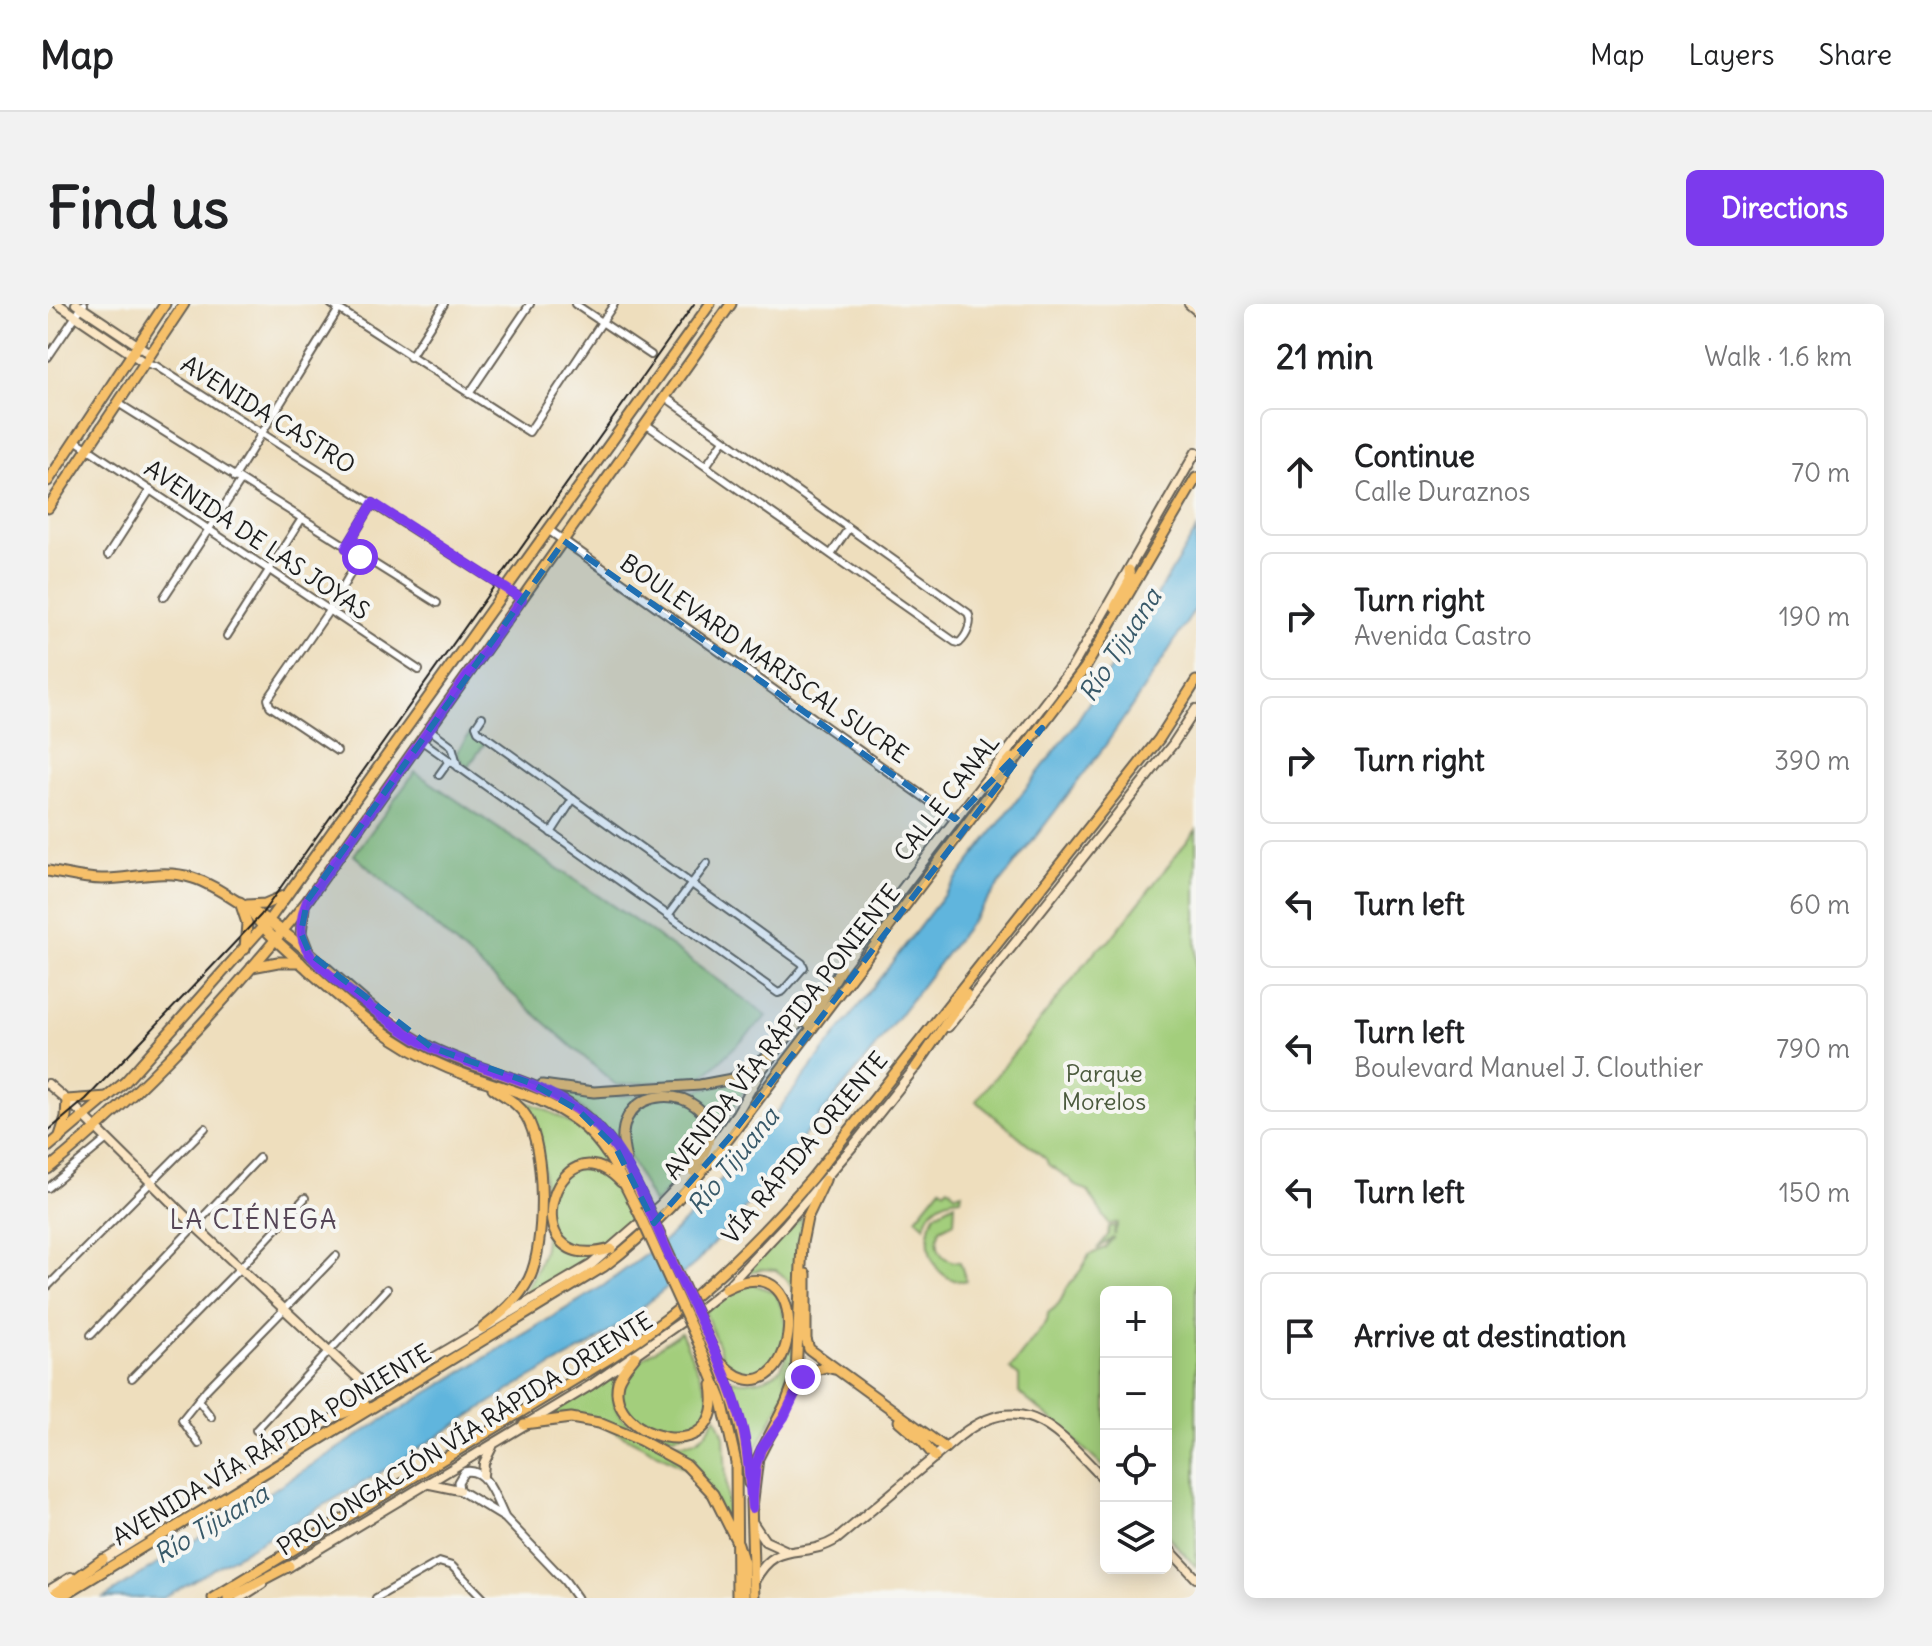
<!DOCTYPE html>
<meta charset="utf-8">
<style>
:root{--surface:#fff;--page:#f2f2f2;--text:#202124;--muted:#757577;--line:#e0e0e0;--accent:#7c3aed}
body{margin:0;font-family:Delius,sans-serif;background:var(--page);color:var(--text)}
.controls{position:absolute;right:24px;bottom:24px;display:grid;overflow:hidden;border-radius:12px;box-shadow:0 4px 20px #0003}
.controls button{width:72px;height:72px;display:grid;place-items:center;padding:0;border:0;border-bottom:2px solid var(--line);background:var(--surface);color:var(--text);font:40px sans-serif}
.stop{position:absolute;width:24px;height:24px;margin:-18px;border:6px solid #7c3aed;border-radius:50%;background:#fff}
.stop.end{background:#7c3aed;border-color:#fff;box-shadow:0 2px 8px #0008}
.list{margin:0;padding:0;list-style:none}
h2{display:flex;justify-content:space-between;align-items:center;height:104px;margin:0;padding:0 32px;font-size:34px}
h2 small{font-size:26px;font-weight:400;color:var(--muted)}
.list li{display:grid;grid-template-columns:52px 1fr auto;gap:24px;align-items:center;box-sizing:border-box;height:128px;margin:0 16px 16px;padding:0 16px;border:2px solid var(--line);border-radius:12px}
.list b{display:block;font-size:30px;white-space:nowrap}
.list p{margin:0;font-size:26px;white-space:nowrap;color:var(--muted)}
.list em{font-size:26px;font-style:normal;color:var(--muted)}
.icon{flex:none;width:44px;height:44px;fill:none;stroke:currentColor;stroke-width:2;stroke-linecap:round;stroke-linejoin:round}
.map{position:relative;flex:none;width:1148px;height:1294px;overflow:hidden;border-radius:12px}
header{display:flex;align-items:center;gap:48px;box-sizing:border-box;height:112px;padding:0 40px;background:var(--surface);border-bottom:2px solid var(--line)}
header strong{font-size:38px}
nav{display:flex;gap:44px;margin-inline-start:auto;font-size:28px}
.intro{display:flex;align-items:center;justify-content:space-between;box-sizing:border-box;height:192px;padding:0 48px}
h1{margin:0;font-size:56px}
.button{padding:20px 36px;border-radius:12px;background:var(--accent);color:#fff;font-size:28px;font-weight:700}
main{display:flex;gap:48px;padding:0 48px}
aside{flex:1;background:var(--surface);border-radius:12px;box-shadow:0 4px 20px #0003}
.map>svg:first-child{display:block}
</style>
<header>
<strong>Map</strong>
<nav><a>Map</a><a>Layers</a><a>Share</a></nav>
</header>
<div class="intro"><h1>Find us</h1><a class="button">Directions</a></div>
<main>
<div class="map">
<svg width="1148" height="1294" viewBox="0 0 1148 1294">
<rect width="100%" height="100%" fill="#f6f6f2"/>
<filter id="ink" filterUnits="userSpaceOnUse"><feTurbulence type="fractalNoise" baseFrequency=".0125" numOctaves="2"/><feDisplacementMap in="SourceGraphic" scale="16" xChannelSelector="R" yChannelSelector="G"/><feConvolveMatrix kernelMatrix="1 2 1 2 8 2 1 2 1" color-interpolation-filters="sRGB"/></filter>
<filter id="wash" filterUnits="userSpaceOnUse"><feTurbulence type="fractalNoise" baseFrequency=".006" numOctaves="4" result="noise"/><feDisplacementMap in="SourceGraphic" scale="32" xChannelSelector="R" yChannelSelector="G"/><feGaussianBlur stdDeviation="1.8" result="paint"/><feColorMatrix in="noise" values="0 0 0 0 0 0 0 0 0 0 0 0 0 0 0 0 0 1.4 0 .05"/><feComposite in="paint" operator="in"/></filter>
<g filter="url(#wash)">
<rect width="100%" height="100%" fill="#eedebd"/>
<!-- green -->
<g fill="#a3ce7b" stroke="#60754c" stroke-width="2">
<path d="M423,428L437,439L420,463L412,456L409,448Z"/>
<path d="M367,468L599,625L719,712L654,774L568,781L306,551Z"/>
<path d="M1148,526V1263L1118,1230V988H1058V1166L1014,1124L971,1089V1072L962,1065L999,1017L1000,1009C1017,997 1013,991 1023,978C1032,968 1036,963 1041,951L1057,944L1066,933L1049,945L1060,931L1061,923L1067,922L1066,931L1070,919L1061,920L1039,886L1027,882L1022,875L1000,860L998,855L928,797L1048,646L1061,637Z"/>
<path d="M706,771L666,833L606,901L584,858L568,836L514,788C564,797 659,790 706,771Z"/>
<path d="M455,787C483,800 515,810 538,831C562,854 572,890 585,920L506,978L471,997C481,981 490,966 495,947C502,920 496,828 479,806C473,799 463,793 455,787Z"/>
<path d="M893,883L897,886L900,883L908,890L914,888L913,894C895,895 881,903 877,922L868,914Z"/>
<path d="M907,899L906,918L892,925C886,942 891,958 912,958L918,977C882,979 873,936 887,910Z"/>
<path d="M755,912C744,968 753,1026 741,1083L705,1151L693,1100L680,1073C688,1078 695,1079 704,1077C715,1076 725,1073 732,1065C742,1052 749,1000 744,985C741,977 735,971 728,966L713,965L697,970Z"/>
<path d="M703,979L728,989C744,1027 739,1028 724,1065L700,1072L677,1059L657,1008C671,996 684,982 703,979Z"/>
<path d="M633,1028L666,1103L656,1121L626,1133C594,1122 553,1101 584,1062Z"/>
<path d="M570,1068C568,1080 563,1095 569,1106C580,1127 619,1143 642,1138C655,1136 662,1123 668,1112L676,1132L680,1219L651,1171L541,1114L518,1109L493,1115Z"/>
</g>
<!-- water -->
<path fill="#61b5dd" stroke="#3e687c" stroke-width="2" d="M1148,226V304L1097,383L1057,442L825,746L706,894L648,959L583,1013L544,1040L470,1081L342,1163L115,1294H56L325,1122L555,982L621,933L641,913L708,835L1023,426L1088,327Z"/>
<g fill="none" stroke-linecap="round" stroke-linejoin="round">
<!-- stream -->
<path stroke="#61b5dd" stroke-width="2" d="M705,893L716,903"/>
</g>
</g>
<g filter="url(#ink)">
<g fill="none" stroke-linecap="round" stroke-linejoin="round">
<defs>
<g id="minor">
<path d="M283,0L481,128L566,0"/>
<path d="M527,0L603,51"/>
<path d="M0,53L36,0"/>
<path d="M362,53L396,0"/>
<path d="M97,59L108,62L474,295"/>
<path d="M421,90L482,0"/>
<path d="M70,99L389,299"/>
<path d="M599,121L907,338L911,339C919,332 925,318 920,309L617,93"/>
<path d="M27,136L371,366"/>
<path d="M658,162L676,136"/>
<path d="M186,174L291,5"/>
<path d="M298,244L325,199"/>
<path d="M783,250L800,225"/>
<path d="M60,251L102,186"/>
<path d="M116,293L192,178"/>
<path d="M179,332L253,216"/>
<path d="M381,425L404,442L410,463"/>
<path d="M374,437L730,689L735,687L756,663L754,659L430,427L428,422L434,413"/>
<path d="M289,447L222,402L220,395L282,305L312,253"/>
<path d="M391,471L401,457"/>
<path d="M503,529L525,495"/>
<path d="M621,610L659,559"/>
<path d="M0,884L59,835"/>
<path d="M0,982L157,824"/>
<path d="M43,1031L211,854"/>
<path d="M84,1074L192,964L257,894"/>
<path d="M150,1096L134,1116L151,1140"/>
<path d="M163,1113L150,1096L158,1086L288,952"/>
<path d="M208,1126L339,985"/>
<path d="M328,1294L391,1258L404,1262L435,1294"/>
</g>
<g id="tertiary">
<path d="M502,227L907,515"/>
<path d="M457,1214C448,1197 439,1162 416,1168L410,1178L411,1186L457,1214L517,1277L529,1294"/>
</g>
<g id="secondary">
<path d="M10,0L97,59"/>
<path d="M28,0L103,50"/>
<path d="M1141,0L1148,6"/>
<path d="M789,670L1025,362L1148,148"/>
<path d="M900,723L1125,440L1148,405"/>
<path d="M0,780L28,804L146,921L326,1089"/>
<path d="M656,855L689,809L715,764L776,687"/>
<path d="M435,1171L436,1159L444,1143"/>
<path d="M382,1180L411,1186"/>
<path d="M705,1219L717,1237L739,1247"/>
<path d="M1118,1242L1148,1274"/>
<path d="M53,1257L326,1089L543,961L612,901L647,864"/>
<path d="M239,1264L543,1081L652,1005L677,985L736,922L805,842L871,759"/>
<path d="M706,1278C729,1233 754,1257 789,1235L913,1131C978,1081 1013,1132 1058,1177"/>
<path d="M0,1287L23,1273"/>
<path d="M192,1294L214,1280"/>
</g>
<g id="primary">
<path d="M0,177L117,0"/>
<path d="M0,204L136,0"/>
<path d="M0,567C18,570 36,575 54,575C85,575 114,564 145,574C167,581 184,595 203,606C268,644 314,708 382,743C431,768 487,774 532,808C565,833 580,865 598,901"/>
<path d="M192,598L199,619L197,645"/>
<path d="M199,601L217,600L238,591"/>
<path d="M256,604L253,629L260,647"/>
<path d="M202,605C216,628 237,644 256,662C301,702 344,741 400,764C443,782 492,789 530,818C560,841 574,876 591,909"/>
<path d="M204,663L230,658H252"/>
<path d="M494,781L546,788L652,781L684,775L726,749"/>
<path d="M11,835L18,813L19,796L59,793"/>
<path d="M0,843L77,778L221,616L662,0"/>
<path d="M578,855C555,772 668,779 661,834C660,847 650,857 644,867"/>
<path d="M0,865C97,787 181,694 259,597L683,0"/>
<path d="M563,945C461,973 507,809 573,878"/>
<path d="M758,970V1035L761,1045L897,1144"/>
<path d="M435,1024C453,1010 470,996 481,975C498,942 498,843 478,812C470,799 457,793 445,784"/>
<path d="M658,1031C681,1079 697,1125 701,1179"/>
<path d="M650,1038L674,1097L688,1158L689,1294"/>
<path d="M587,1052C581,1060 573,1068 570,1078C557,1134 678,1168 664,1081"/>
<path d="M674,1060C746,1131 777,934 677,985"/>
<path d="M748,1087L761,1068L778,1063L786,1065"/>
<path d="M851,1117L874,1137L887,1153"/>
<path d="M476,1120L523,1114L551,1119L592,1136L638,1161L665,1190L690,1240L696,1259V1294"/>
<path d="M703,1197L706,1294"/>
<path d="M704,1204L710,1154L738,1099L748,1072L754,939L759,914L777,876"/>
</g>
<g id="trunk">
<path d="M1067,303L1082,276L1081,266"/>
<path d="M935,482L944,477L963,454"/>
<path d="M760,720L793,665"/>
<path d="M868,763L918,690"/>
<path d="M291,1111L317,1101"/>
<path d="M1,1294L55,1255"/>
<path d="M11,1294L555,963C604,927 643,882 681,834L1037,364L1148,174"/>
<path d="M165,1294L564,1053C643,1003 703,944 764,874L1111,435L1148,377"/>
<path d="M180,1294L241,1262"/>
</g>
</defs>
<!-- minor casing -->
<use href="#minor" stroke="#666054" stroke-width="10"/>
<!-- tertiary casing -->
<use href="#tertiary" stroke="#666054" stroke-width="11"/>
<!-- secondary casing -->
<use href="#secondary" stroke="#666054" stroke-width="12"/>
<!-- primary casing -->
<use href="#primary" stroke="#666054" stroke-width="13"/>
<!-- trunk casing -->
<use href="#trunk" stroke="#666054" stroke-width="13"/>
<!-- minor -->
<use href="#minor" stroke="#fff" stroke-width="6"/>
<!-- tertiary -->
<use href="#tertiary" stroke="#fff" stroke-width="7"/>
<!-- secondary -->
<use href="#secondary" stroke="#fbe6c4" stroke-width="8"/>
<!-- primary -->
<use href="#primary" stroke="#f6c06b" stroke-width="9"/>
<!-- trunk -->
<use href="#trunk" stroke="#f6c06b" stroke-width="9"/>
<!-- rail -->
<path stroke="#1c1c1c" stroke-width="2" d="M0,827L38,795L213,611L646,0"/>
<defs>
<g id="primary-bridge">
<path d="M598,901L658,1031"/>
<path d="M591,909L650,1038"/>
</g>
</defs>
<!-- primary-bridge casing -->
<use href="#primary-bridge" stroke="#666054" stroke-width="13" stroke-linecap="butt"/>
<!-- primary-bridge -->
<use href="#primary-bridge" stroke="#f6c06b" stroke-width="9"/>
</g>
</g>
<g fill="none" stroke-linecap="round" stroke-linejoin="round" filter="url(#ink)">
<!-- route -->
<path stroke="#7c3aed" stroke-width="10" d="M312,253L298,244L325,199L474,295L259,597C252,615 250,632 261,649C277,672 360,733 386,745C434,766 486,775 530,806C544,816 558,830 568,844C592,878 607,921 624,958C649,1012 681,1067 695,1125C701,1151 701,1178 704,1204L708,1161L713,1145L736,1113L755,1073"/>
</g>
<!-- marked area -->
<path fill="#1f6fb2" fill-opacity="0.2" stroke="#1f6fb2" stroke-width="6" stroke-dasharray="16 10" stroke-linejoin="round" d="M516,237L907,515L994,424L681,834L606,919L568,844L530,806L485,780L383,743L262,650L253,629L259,597Z"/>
<g text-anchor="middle" stroke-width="8" stroke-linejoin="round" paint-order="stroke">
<!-- street labels -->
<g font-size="24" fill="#1c1c1c" stroke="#f6f6f2">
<text transform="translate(220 111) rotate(32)" y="8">AVENIDA CASTRO</text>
<text transform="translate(209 236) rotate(34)" y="8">AVENIDA DE LAS JOYAS</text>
<text transform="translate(716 355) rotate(35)" y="8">BOULEVARD MARISCAL SUCRE</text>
<text transform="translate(899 494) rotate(-52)" y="8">CALLE CANAL</text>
<text transform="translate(734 728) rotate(-52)" y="8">AVENIDA VÍA RÁPIDA PONIENTE</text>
<text transform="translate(757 844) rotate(-50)" y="8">VÍA RÁPIDA ORIENTE</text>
<text transform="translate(417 1130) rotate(-32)" y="8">PROLONGACIÓN VÍA RÁPIDA ORIENTE</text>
<text transform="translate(224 1141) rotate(-31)" y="8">AVENIDA VÍA RÁPIDA PONIENTE</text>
</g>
<!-- park labels -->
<g font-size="24" fill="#4b5a3d" stroke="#f6f6f2">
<text x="1056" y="778">Parque<tspan x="1056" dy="28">Morelos</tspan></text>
</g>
<!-- water labels -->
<g font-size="26" font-style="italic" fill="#385969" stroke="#f6f6f2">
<text transform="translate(1072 341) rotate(-57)" y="9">Río Tijuana</text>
<text transform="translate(685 857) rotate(-51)" y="9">Río Tijuana</text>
<text transform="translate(163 1220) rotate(-31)" y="9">Río Tijuana</text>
</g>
<!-- neighbourhood labels -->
<g font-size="26" letter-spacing="2" fill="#564657" stroke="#f6f6f2">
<text x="206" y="925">LA CIÉNEGA</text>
</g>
</g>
</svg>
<div class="controls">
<button>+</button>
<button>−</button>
<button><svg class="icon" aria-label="locate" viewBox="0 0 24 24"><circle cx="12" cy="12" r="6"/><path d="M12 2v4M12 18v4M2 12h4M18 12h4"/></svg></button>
<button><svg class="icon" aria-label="layers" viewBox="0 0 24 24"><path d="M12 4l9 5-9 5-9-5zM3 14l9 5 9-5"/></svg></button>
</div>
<div class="stop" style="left:312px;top:253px"></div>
<div class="stop end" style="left:755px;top:1073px"></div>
</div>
<aside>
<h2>21 min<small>Walk · 1.6 km</small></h2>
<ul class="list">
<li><svg class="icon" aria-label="ahead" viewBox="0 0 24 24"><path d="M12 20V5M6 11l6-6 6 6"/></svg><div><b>Continue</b><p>Calle Duraznos</p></div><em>70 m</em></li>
<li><svg class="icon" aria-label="right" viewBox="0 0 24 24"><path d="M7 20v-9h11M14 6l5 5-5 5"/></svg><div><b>Turn right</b><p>Avenida Castro</p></div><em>190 m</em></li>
<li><svg class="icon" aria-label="right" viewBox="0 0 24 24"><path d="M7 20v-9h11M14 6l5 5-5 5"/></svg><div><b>Turn right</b></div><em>390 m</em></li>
<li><svg class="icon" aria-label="left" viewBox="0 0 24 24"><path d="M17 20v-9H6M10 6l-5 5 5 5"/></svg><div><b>Turn left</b></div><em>60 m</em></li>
<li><svg class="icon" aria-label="left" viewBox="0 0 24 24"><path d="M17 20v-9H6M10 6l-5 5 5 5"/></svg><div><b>Turn left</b><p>Boulevard Manuel J. Clouthier</p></div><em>790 m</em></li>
<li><svg class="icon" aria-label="left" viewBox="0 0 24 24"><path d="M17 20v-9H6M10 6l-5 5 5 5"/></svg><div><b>Turn left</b></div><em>150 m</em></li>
<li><svg class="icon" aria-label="arrive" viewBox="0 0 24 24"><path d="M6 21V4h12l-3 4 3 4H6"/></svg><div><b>Arrive at destination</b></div></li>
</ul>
</aside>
</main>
